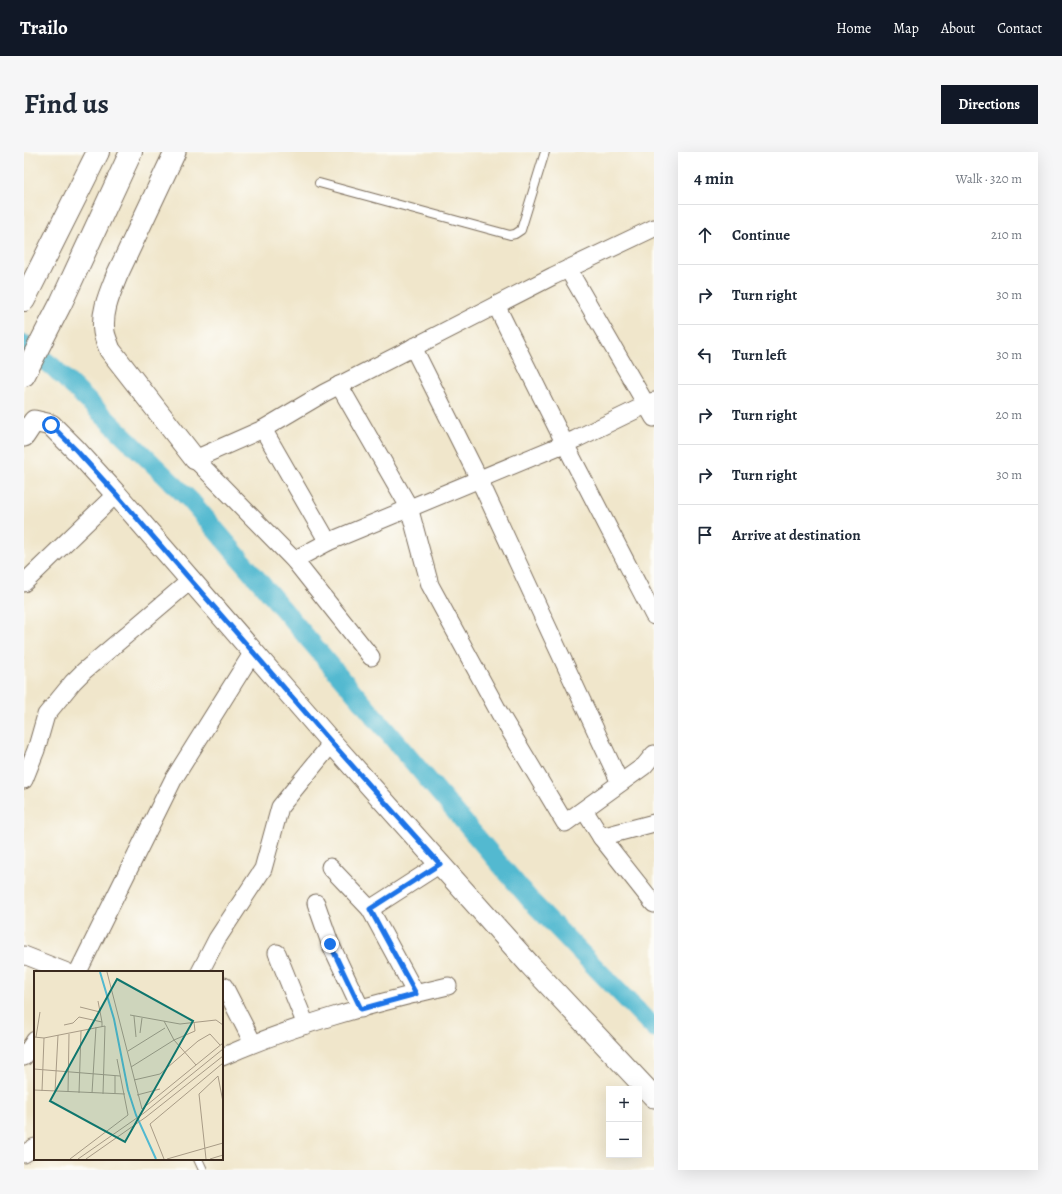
<!DOCTYPE html>
<meta charset="utf-8">
<style>
:root{--surface:#fff;--page:#f6f6f7;--text:#1f2937;--muted:#747a83;--line:#e0e1e3;--accent:#111827}
body{margin:0;font-family:Alegreya,serif;background:var(--page);color:var(--text)}
.controls{position:absolute;right:12px;bottom:12px;display:grid;overflow:hidden;border-radius:0px;box-shadow:0 4px 16px #0002}
.controls button{width:36px;height:36px;display:grid;place-items:center;padding:0;border:0;border-bottom:1px solid var(--line);background:var(--surface);color:var(--text);font:20px sans-serif}
.stop{position:absolute;width:12px;height:12px;margin:-9px;border:3px solid #1a73e8;border-radius:50%;background:#fff}
.stop.end{background:#1a73e8;border-color:#fff;box-shadow:0 1px 4px #0008}
.list{margin:0;padding:0;list-style:none}
h2{display:flex;justify-content:space-between;align-items:center;height:52px;margin:0;padding:0 16px;font-size:17px}
h2 small{font-size:13px;font-weight:400;color:var(--muted)}
.list li{display:grid;grid-template-columns:26px 1fr auto;gap:12px;align-items:center;box-sizing:border-box;height:60px;padding:0 16px;border-top:1px solid var(--line)}
.list b{display:block;font-size:15px;white-space:nowrap}
.list em{font-size:13px;font-style:normal;color:var(--muted)}
.icon{flex:none;width:22px;height:22px;fill:none;stroke:currentColor;stroke-width:2;stroke-linecap:round;stroke-linejoin:round}
.map{position:relative;flex:none;width:630px;height:1018px;overflow:hidden;border-radius:0px}
header{display:flex;align-items:center;gap:24px;box-sizing:border-box;height:56px;padding:0 20px;background:var(--accent);color:#fff}
header strong{font-size:19px}
nav{display:flex;gap:22px;margin-inline-start:auto;font-size:14px}
.intro{display:flex;align-items:center;justify-content:space-between;box-sizing:border-box;height:96px;padding:0 24px}
h1{margin:0;font-size:28px}
.button{padding:10px 18px;border-radius:0px;background:var(--accent);color:#fff;font-size:14px;font-weight:700}
main{display:flex;gap:24px;padding:0 24px}
aside{flex:1;background:var(--surface);border-radius:0px;box-shadow:0 4px 16px #0002}
.map>svg:first-child{display:block}
</style>
<header>
<strong>Trailo</strong>
<nav><a>Home</a><a>Map</a><a>About</a><a>Contact</a></nav>
</header>
<div class="intro"><h1>Find us</h1><a class="button">Directions</a></div>
<main>
<div class="map">
<svg width="630" height="1018" viewBox="0 0 630 1018">
<rect width="100%" height="100%" fill="#fdfcf7"/>
<filter id="ink" filterUnits="userSpaceOnUse"><feTurbulence type="fractalNoise" baseFrequency=".025" numOctaves="2"/><feDisplacementMap in="SourceGraphic" scale="8" xChannelSelector="R" yChannelSelector="G"/><feConvolveMatrix kernelMatrix="1 2 1 2 8 2 1 2 1" color-interpolation-filters="sRGB"/></filter>
<filter id="wash" filterUnits="userSpaceOnUse"><feTurbulence type="fractalNoise" baseFrequency=".012" numOctaves="4" result="noise"/><feDisplacementMap in="SourceGraphic" scale="16" xChannelSelector="R" yChannelSelector="G"/><feGaussianBlur stdDeviation="0.9" result="paint"/><feColorMatrix in="noise" values="0 0 0 0 0 0 0 0 0 0 0 0 0 0 0 0 0 1.4 0 .05"/><feComposite in="paint" operator="in"/></filter>
<g filter="url(#wash)">
<rect width="100%" height="100%" fill="#f0e6cb"/>
<g fill="none" stroke-linecap="round" stroke-linejoin="round">
<!-- canal -->
<path stroke="#52b9d0" stroke-width="19" d="M0,192L29,215L167,349L508,750L630,876"/>
</g>
</g>
<g filter="url(#ink)">
<g fill="none" stroke-linecap="round" stroke-linejoin="round">
<defs>
<g id="service">
<path d="M295,31L486,83L491,82L497,78L521,0"/>
<path d="M174,1007L179,1018"/>
</g>
<g id="minor">
<path d="M544,117L630,266"/>
<path d="M472,153L541,292L630,464"/>
<path d="M389,195L455,327L596,631"/>
<path d="M315,233L385,355L406,433L476,562L541,671L620,614L630,602"/>
<path d="M239,277L304,390"/>
<path d="M270,408L304,390L552,287L630,249"/>
<path d="M0,431L92,342"/>
<path d="M347,505L270,408L171,307L239,277L300,241L529,124L630,76"/>
<path d="M0,628L12,598L22,563L49,530L60,519L167,428"/>
<path d="M560,658L577,685L630,671"/>
<path d="M577,685L630,752"/>
<path d="M306,715L346,757L392,842"/>
<path d="M292,751L306,791L337,857"/>
<path d="M346,757L416,712"/>
<path d="M253,801L282,873"/>
<path d="M0,803L43,820"/>
<path d="M54,820L149,628L229,500"/>
<path d="M176,820L193,787L239,717L256,655L308,591"/>
<path d="M200,834L229,891"/>
<path d="M0,905L11,888"/>
<path d="M198,905C270,873 347,852 424,834"/>
<path d="M0,1002L11,995"/>
</g>
<g id="tertiary">
<path d="M151,0L93,123C86,141 77,160 80,180C81,186 84,192 86,198L171,307"/>
<path d="M0,284L10,269L27,273L52,298L92,342L308,591L506,813L630,945"/>
</g>
<g id="trunk">
<path d="M0,148L74,0"/>
<path d="M0,223L37,151L107,0"/>
</g>
</defs>
<!-- service casing -->
<use href="#service" stroke="#7a6c5b" stroke-width="10"/>
<!-- minor casing -->
<use href="#minor" stroke="#7a6c5b" stroke-width="19"/>
<!-- tertiary casing -->
<use href="#tertiary" stroke="#7a6c5b" stroke-width="23"/>
<!-- trunk casing -->
<use href="#trunk" stroke="#7a6c5b" stroke-width="24"/>
<!-- service -->
<use href="#service" stroke="#fff" stroke-width="8"/>
<!-- minor -->
<use href="#minor" stroke="#fff" stroke-width="17"/>
<!-- tertiary -->
<use href="#tertiary" stroke="#fff" stroke-width="21"/>
<!-- trunk -->
<use href="#trunk" stroke="#fff" stroke-width="22"/>
</g>
</g>
<g fill="none" stroke-linecap="round" stroke-linejoin="round" filter="url(#ink)">
<!-- route -->
<path stroke="#1a73e8" stroke-width="5" d="M27,273L52,298L92,342L308,591L416,712L346,757L392,842L337,857L306,792"/>
</g>
<!-- overview -->
<g transform="translate(10 819)">
<rect width="189" height="189" fill="#f0e6cb"/>
<path fill="none" stroke="#52b9d0" stroke-width="2" d="M66,1L80,48L94,119L102,144L122,188"/>
<path fill="none" stroke="#a89b86" stroke-width="1" d="M73,1L108,138L189,72M64,30L68,51M46,36L66,41M96,44L146,53L182,49L189,54M100,45L102,66M130,50L140,69L162,94M30,54L39,52L45,46L68,51V56M106,62L108,47M0,66L10,67L71,55L69,123M2,66L6,41M94,80L131,57M97,96L140,69L161,60L160,51M0,98L86,105M81,105V122M100,109L126,103L164,70L176,63L186,74M0,119L91,123M8,120L10,67M21,121L24,64M34,121L35,63M45,122L47,60M58,122L62,56M103,124L126,118M36,188L94,144L83,88M44,188L110,142L189,78M52,188L112,146L189,85M130,188L116,153L189,92M133,188L189,172M172,188L165,123L184,105L189,131M176,188L189,184"/>
<path fill="#0f766e" fill-opacity="0.15" stroke="#0f766e" stroke-width="2" d="M83,8L159,50L91,171L16,130Z"/>
<rect width="189" height="189" fill="none" stroke="#3b2a1e" stroke-width="2"/>
</g>
</svg>
<div class="controls">
<button>+</button>
<button>−</button>
</div>
<div class="stop" style="left:27px;top:273px"></div>
<div class="stop end" style="left:306px;top:792px"></div>
</div>
<aside>
<h2>4 min<small>Walk · 320 m</small></h2>
<ul class="list">
<li><svg class="icon" aria-label="ahead" viewBox="0 0 24 24"><path d="M12 20V5M6 11l6-6 6 6"/></svg><div><b>Continue</b></div><em>210 m</em></li>
<li><svg class="icon" aria-label="right" viewBox="0 0 24 24"><path d="M7 20v-9h11M14 6l5 5-5 5"/></svg><div><b>Turn right</b></div><em>30 m</em></li>
<li><svg class="icon" aria-label="left" viewBox="0 0 24 24"><path d="M17 20v-9H6M10 6l-5 5 5 5"/></svg><div><b>Turn left</b></div><em>30 m</em></li>
<li><svg class="icon" aria-label="right" viewBox="0 0 24 24"><path d="M7 20v-9h11M14 6l5 5-5 5"/></svg><div><b>Turn right</b></div><em>20 m</em></li>
<li><svg class="icon" aria-label="right" viewBox="0 0 24 24"><path d="M7 20v-9h11M14 6l5 5-5 5"/></svg><div><b>Turn right</b></div><em>30 m</em></li>
<li><svg class="icon" aria-label="arrive" viewBox="0 0 24 24"><path d="M6 21V4h12l-3 4 3 4H6"/></svg><div><b>Arrive at destination</b></div></li>
</ul>
</aside>
</main>
